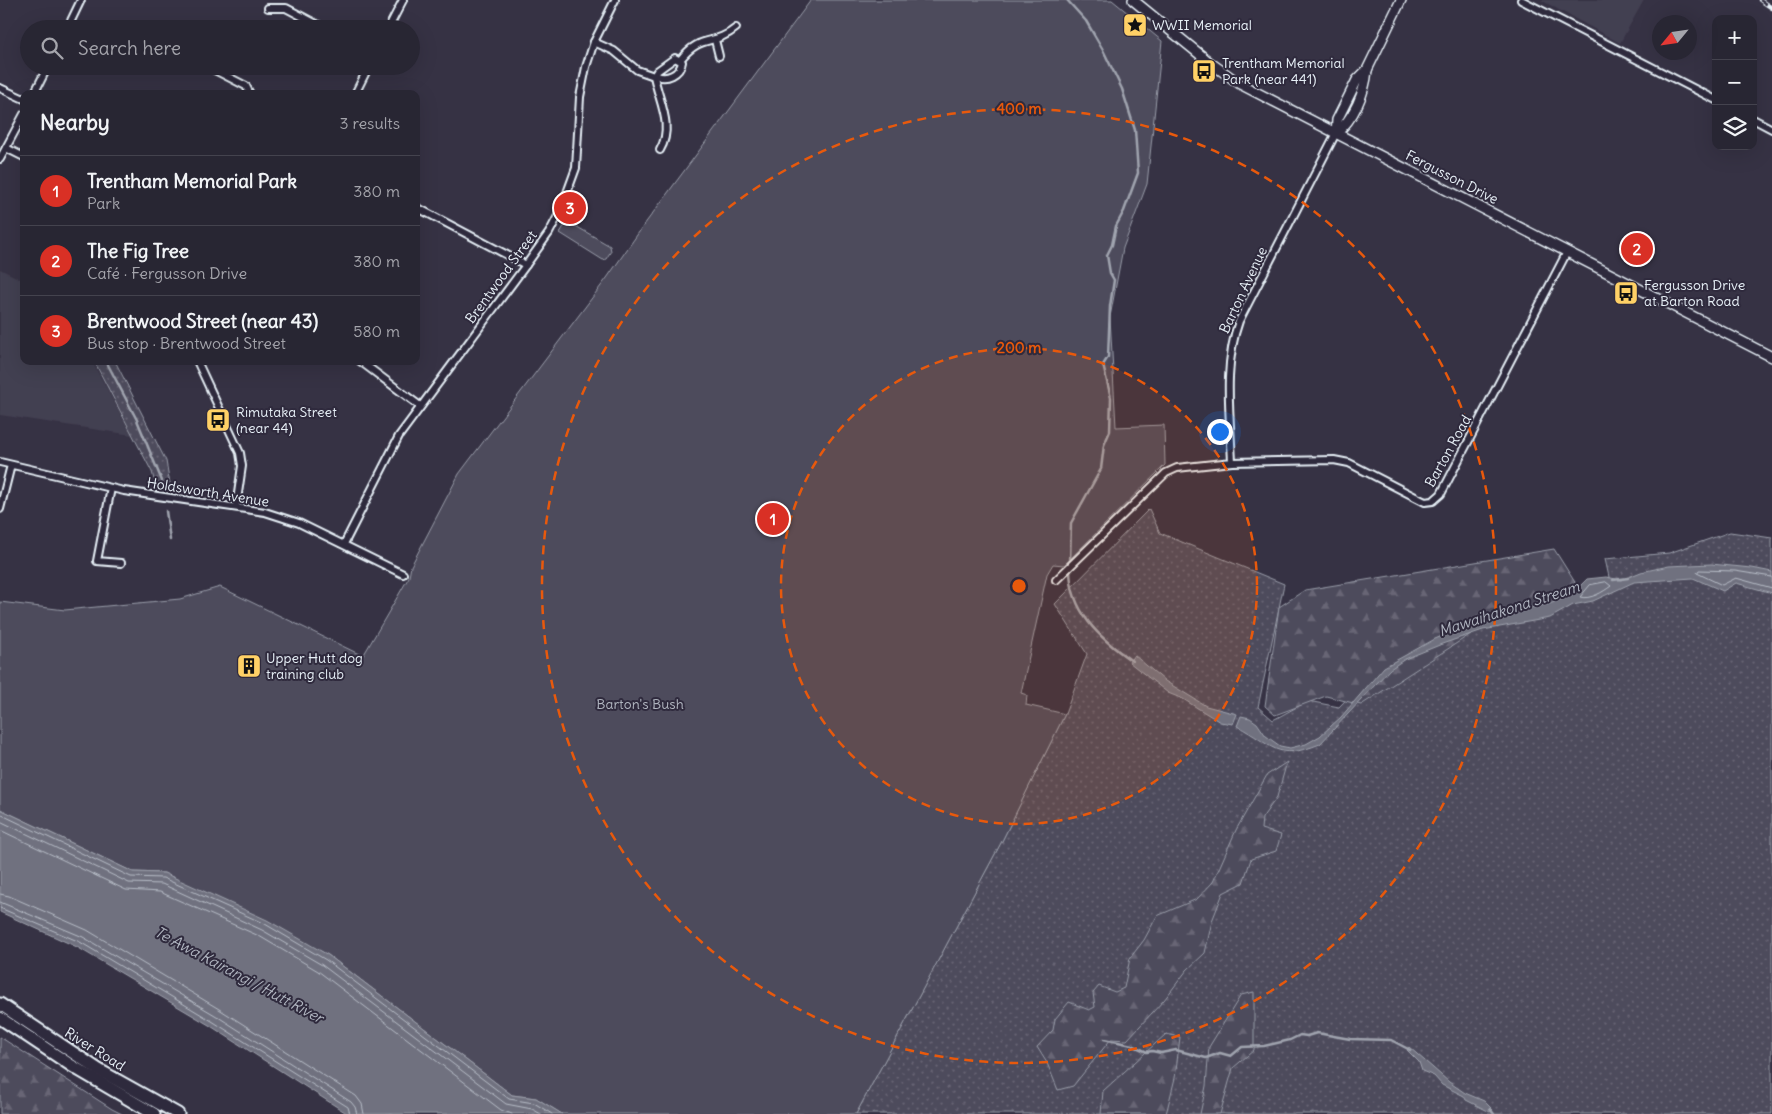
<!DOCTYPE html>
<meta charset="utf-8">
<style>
:root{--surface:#282633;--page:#302e3b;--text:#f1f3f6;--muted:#a5a5ac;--line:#44434e;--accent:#d93025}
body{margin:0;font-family:Delius,sans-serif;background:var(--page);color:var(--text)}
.controls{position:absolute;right:15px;top:15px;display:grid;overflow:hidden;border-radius:10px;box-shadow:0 5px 20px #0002}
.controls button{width:45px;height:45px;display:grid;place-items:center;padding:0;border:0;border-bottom:1px solid var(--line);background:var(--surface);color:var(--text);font:25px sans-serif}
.compass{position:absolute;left:1652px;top:15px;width:45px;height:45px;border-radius:50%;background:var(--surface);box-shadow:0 5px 20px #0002;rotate:241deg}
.you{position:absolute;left:1219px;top:431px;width:18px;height:18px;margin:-12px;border:4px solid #fff;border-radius:50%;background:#1a73e8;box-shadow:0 0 0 8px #1a73e833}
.badge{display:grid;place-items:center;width:32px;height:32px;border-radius:50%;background:var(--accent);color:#fff;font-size:16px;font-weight:700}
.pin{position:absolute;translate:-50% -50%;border:2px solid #fff;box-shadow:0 1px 5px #0006}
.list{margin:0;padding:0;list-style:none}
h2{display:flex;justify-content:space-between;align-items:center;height:65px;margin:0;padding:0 20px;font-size:21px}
h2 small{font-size:16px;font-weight:400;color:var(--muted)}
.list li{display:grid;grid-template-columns:32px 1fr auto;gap:15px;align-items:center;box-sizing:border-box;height:70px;padding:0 20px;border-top:1px solid var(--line)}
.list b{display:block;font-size:19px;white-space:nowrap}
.list p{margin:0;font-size:16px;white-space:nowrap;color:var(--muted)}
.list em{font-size:16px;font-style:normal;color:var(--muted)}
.icon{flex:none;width:28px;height:28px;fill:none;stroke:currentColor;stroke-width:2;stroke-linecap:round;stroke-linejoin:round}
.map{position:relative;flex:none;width:1772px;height:1114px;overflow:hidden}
.search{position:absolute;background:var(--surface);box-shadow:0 5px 20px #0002;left:20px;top:20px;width:400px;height:55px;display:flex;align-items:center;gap:12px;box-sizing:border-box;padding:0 18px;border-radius:28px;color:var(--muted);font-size:19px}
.panel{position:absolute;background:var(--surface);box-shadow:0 5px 20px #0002;left:20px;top:90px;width:400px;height:275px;border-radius:10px}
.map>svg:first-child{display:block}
</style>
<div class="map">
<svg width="1772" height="1114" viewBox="0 0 1772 1114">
<defs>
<pattern id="grass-dots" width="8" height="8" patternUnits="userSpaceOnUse" patternTransform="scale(1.25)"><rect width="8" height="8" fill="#4d4b5c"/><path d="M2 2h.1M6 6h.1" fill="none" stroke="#676574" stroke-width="1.8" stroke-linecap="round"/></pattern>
<pattern id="forest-firs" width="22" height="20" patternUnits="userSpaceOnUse" patternTransform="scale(1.25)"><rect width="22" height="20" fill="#4d4b5c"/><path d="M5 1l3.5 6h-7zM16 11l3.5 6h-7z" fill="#676574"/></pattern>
</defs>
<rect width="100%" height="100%" fill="#363244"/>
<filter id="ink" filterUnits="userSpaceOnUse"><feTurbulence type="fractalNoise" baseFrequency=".02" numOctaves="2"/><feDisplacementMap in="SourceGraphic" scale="10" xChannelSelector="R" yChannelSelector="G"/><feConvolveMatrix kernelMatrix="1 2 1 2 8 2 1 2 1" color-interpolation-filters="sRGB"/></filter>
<g filter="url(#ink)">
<!-- built -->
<g fill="#433f51">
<path d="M1541,0H1644L1620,43Z"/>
<path d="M0,269L24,281V361H92L132,435L0,415Z"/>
</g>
<!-- grass -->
<g fill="url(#grass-dots)" stroke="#9a9eaa">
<path d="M94,361H115L166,461L170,484L155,483L152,472Z"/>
<path d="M1149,509L1160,533L1284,584L1258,707L1273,720L1308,701L1339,707L1387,657L1581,590L1609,577L1605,559L1669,553L1730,532L1772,538V1114H856L1002,841L1065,714L1087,654L1055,604Z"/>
</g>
<!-- forest -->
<g fill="url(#forest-firs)" stroke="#9a9eaa">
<path d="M1554,549L1583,595L1535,606L1474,632L1361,705L1326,696L1275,715L1265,706L1279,607L1305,590Z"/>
<path d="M1287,762L1277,797L1262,818L1261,829L1281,835L1276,851L1251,859L1243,883L1223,893L1212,921L1205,953L1187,970L1164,1000L1127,1040L1111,1039L1073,1086L1058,1090L1047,1063L1037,1047L1053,1030L1055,1019L1069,1002L1089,1010L1095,1007L1093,993L1099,986L1115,992L1124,988L1130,958L1144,940L1157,916L1197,899L1213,882L1236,830L1267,775Z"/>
<path d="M1254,992V1050L1233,1068L1220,1114H1200L1206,1086L1209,1047L1241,995Z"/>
<path d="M1166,1034L1180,1037L1175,1078L1166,1114H1101L1103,1091Z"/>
<path d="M0,1037L112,1109L122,1114H0Z"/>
</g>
<!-- green -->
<g fill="#4d4b5c" stroke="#9a9eaa">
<path d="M811,0H1112L1162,41L1147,184L1123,248L1110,317L1116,427L1164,425L1165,465L1064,565L1053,564L1047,574L1021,693L1027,695L1026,705L1065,714L1002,841L856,1114H562L536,1098L512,1095L328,955L164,873L133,872L0,809V602L65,610L180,599L220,587L363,656L409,577L411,566L459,474L607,278L644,225Z"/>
<path d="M567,221L610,246L611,251L606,259L603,260L560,233Z"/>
</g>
<!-- water -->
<g fill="#70717f" stroke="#a0a4af">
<path d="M1711,564L1752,568L1772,572V593L1736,583L1723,591L1693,578L1634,582L1593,601L1573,605L1550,618L1483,630L1442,644L1405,659L1390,669L1320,744C1275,762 1274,745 1237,726L1241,716L1250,718L1257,723L1266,736L1280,746L1290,748L1306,744L1320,736L1341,717L1384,667L1435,639L1485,618L1552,603L1572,594L1587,579L1606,577L1621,580L1641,572L1669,566Z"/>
<path d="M1134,655L1165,681L1206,706L1237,714L1233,724L1220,722L1183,699L1168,693L1129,662Z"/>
<path d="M0,809L133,872L164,873L267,920L328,955L512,1095L536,1098L562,1114H348L209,1025L77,947L0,912Z"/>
<path d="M1409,1047L1449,1082L1465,1093L1484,1101L1493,1110L1490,1112L1466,1100L1464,1096L1442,1085L1434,1076L1422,1071L1419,1062L1407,1050Z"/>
</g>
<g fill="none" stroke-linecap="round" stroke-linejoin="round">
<!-- shore -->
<g stroke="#b8bec8" stroke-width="1">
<path d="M1772,577L1735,571L1699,570L1697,573L1722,585L1736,578L1772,588"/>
<path d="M1606,582L1611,586C1603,592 1590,600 1580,597L1590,585Z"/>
<path d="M0,814L131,877L163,878L265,924L326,960L509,1099L534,1103L552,1114"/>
<path d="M0,821L129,883L162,884L262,930L322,965L506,1104L532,1109L541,1114"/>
<path d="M0,830L126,890L160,892L259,936L318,971L501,1110L512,1114"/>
<path d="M0,894L9,896L87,930L219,1009L356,1096L362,1104L364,1114"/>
<path d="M0,902L83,937L215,1015L351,1102L355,1107L357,1114"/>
<path d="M0,908L80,942L212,1021L348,1107L350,1114"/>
</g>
<!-- stream -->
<g stroke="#a0a4af" stroke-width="2.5">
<path d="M1067,0L1086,21L1103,50L1122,89L1135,130L1138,173L1124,211L1116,226L1112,245L1107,255L1110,273L1114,280L1110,306L1108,357L1103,365L1111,398L1110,431L1104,445L1101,469L1071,523L1070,563"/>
<path d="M106,361L137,420L162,481"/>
<path d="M166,511L170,540"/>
<path d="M1070,569C1070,611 1099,638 1132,661"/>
<path d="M1613,580L1628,578"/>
<path d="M1104,1039L1132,1045L1147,1052L1152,1051L1161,1053L1176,1050L1206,1058L1220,1053L1231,1056L1242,1047L1264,1046L1290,1040L1300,1035L1307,1036L1317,1033L1350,1039L1391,1040L1410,1050"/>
<path d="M1490,1109L1494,1114"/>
</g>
<defs>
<g id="street">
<path d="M1521,0L1716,100"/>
<path d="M268,8H286L326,29"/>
<path d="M67,29L81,0"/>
<path d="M388,29L403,0"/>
<path d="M715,40L719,56"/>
<path d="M594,42L614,51L637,70L654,76L657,71L675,58L682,62C680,74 666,81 656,75"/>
<path d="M680,60C701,33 713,47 736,28"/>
<path d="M207,66L246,86L250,94"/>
<path d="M654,76C659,102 674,126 660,150"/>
<path d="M0,88L24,99"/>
<path d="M34,94L48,66"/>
<path d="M355,94L369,66"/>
<path d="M1753,119L1772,129"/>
<path d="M6,148L24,157"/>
<path d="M0,159L24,114"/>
<path d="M416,207L526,265"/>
<path d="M197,361L240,453L242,466L236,507"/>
<path d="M360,361L420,406"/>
<path d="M0,462L124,491L265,512L299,523L403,574"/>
<path d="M1232,462L1334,460L1349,463L1425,502L1433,501L1441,494L1567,252"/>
<path d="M111,488L97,561L121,563"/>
<path d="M0,509L11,465"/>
<path d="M344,544L399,436L526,265L549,233L560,212L576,168L580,97L586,67L594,42L615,0"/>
<path d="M1056,580L1166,473L1177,468L1232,462C1230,415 1223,365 1239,321L1336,133"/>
</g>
<g id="secondary">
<path d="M1133,0L1208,61L1240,84L1772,357"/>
<path d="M1336,133L1337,120L1357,80L1367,70L1401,0"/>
<path d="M1336,133C1354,119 1365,92 1367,70"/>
</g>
<g id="highway">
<path d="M0,1004L99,1070L178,1114"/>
<path d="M0,1018L72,1066L154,1114"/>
</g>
</defs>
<!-- street casing -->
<use href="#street" stroke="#e8f1f8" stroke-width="10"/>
<!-- secondary casing -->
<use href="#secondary" stroke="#e8f1f8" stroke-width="12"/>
<!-- highway casing -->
<use href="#highway" stroke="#e8f1f8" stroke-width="15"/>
<!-- street -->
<use href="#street" stroke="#2f2a3d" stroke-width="6"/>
<!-- secondary -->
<use href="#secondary" stroke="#2f2a3d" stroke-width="9"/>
<!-- highway -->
<use href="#highway" stroke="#2f2a3d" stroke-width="11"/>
<defs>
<path id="rail" d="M1760,0L1772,8"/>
</defs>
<!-- rail casing -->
<use href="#rail" stroke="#e8f1f8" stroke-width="4.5"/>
<!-- rail -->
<use href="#rail" stroke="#2f2a3d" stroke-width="2.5" stroke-dasharray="8" stroke-linecap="butt"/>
</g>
</g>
<!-- distance rings -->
<circle cx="1019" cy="586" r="238" fill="#e8590c" fill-opacity=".12"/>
<g fill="none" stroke="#e8590c" stroke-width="2.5" stroke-dasharray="9 6">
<circle cx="1019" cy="586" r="238"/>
<circle cx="1019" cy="586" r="477"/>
</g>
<!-- icons -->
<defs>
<symbol id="sight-square" viewBox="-11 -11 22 22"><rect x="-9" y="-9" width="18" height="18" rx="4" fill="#ffd166" stroke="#2f2a3d"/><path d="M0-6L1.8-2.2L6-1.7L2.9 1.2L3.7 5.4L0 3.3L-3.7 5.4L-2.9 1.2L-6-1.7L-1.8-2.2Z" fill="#111"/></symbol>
<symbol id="bus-square" viewBox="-11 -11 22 22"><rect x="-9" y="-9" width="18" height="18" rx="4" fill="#ffd166" stroke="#2f2a3d"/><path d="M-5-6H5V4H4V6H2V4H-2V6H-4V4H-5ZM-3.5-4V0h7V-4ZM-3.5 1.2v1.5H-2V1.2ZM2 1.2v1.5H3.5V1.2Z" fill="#111"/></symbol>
<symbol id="building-square" viewBox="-11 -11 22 22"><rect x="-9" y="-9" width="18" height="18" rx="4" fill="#ffd166" stroke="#2f2a3d"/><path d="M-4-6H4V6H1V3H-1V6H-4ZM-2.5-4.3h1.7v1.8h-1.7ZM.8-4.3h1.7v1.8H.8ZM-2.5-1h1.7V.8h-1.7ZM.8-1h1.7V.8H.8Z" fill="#111"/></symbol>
</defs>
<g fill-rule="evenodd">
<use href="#sight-square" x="1121" y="11" width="28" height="28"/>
<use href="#bus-square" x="1190" y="57" width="28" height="28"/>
<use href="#bus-square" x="1612" y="279" width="28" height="28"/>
<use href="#bus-square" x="204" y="406" width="28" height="28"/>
<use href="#building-square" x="235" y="652" width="28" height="28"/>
</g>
<g text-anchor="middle" stroke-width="4" stroke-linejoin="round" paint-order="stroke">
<!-- poi labels -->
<g font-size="14" fill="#e8f1f8" stroke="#2f2a3d" text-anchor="start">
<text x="1152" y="30">WWII Memorial</text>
<text x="1222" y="68">Trentham Memorial<tspan x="1222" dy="16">Park (near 441)</tspan></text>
<text x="1644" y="290">Fergusson Drive<tspan x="1644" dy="16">at Barton Road</tspan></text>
<text x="236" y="417">Rimutaka Street<tspan x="236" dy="16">(near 44)</tspan></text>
<text x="266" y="663">Upper Hutt dog<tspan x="266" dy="16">training club</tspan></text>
</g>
<!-- street labels -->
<g font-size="14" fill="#e8f1f8" stroke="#2f2a3d">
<text transform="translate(1452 177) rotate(27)" y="5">Fergusson Drive</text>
<text transform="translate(501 277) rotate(-54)" y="5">Brentwood Street</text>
<text transform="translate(1243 290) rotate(-65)" y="5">Barton Avenue</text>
<text transform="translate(1448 451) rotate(-61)" y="5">Barton Road</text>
<text transform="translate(208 492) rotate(9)" y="5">Holdsworth Avenue</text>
<text transform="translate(95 1049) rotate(32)" y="5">River Road</text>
</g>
<!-- park labels -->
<g font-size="14" fill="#b2b7c1" stroke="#2f2a3d">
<text x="640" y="709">Barton's Bush</text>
</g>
<!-- water labels -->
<g font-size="15" font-style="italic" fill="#b2b7c2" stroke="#2f2a3d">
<text transform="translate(1509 609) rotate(-18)" y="5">Mawaihakona Stream</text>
<text transform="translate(239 975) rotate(28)" y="5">Te Awa Kairangi / Hutt River</text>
</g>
</g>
<circle cx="1019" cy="586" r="8" fill="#e8590c" stroke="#2f2a3d" stroke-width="2.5"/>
<g font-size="15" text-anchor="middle" font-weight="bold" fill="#e8590c" stroke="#2f2a3d" stroke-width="4" stroke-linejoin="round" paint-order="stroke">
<text x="1019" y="114">400 m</text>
<text x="1019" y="353">200 m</text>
</g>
</svg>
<div class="controls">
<button>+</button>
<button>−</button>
<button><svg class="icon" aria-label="layers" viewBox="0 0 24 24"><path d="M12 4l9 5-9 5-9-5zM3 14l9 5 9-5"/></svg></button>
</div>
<svg class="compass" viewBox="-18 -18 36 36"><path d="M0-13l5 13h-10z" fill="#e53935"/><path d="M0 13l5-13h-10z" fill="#a5a5ac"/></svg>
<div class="you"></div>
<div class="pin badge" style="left:773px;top:519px">1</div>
<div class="pin badge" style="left:1637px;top:249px">2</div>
<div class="pin badge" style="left:570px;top:208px">3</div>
<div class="search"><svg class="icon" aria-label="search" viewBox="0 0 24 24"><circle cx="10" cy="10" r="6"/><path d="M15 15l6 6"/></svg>Search here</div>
<section class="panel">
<h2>Nearby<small>3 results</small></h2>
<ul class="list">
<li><span class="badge">1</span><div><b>Trentham Memorial Park</b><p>Park</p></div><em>380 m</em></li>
<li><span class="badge">2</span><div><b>The Fig Tree</b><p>Café · Fergusson Drive</p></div><em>380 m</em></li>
<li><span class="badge">3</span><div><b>Brentwood Street (near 43)</b><p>Bus stop · Brentwood Street</p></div><em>580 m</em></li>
</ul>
</section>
</div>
